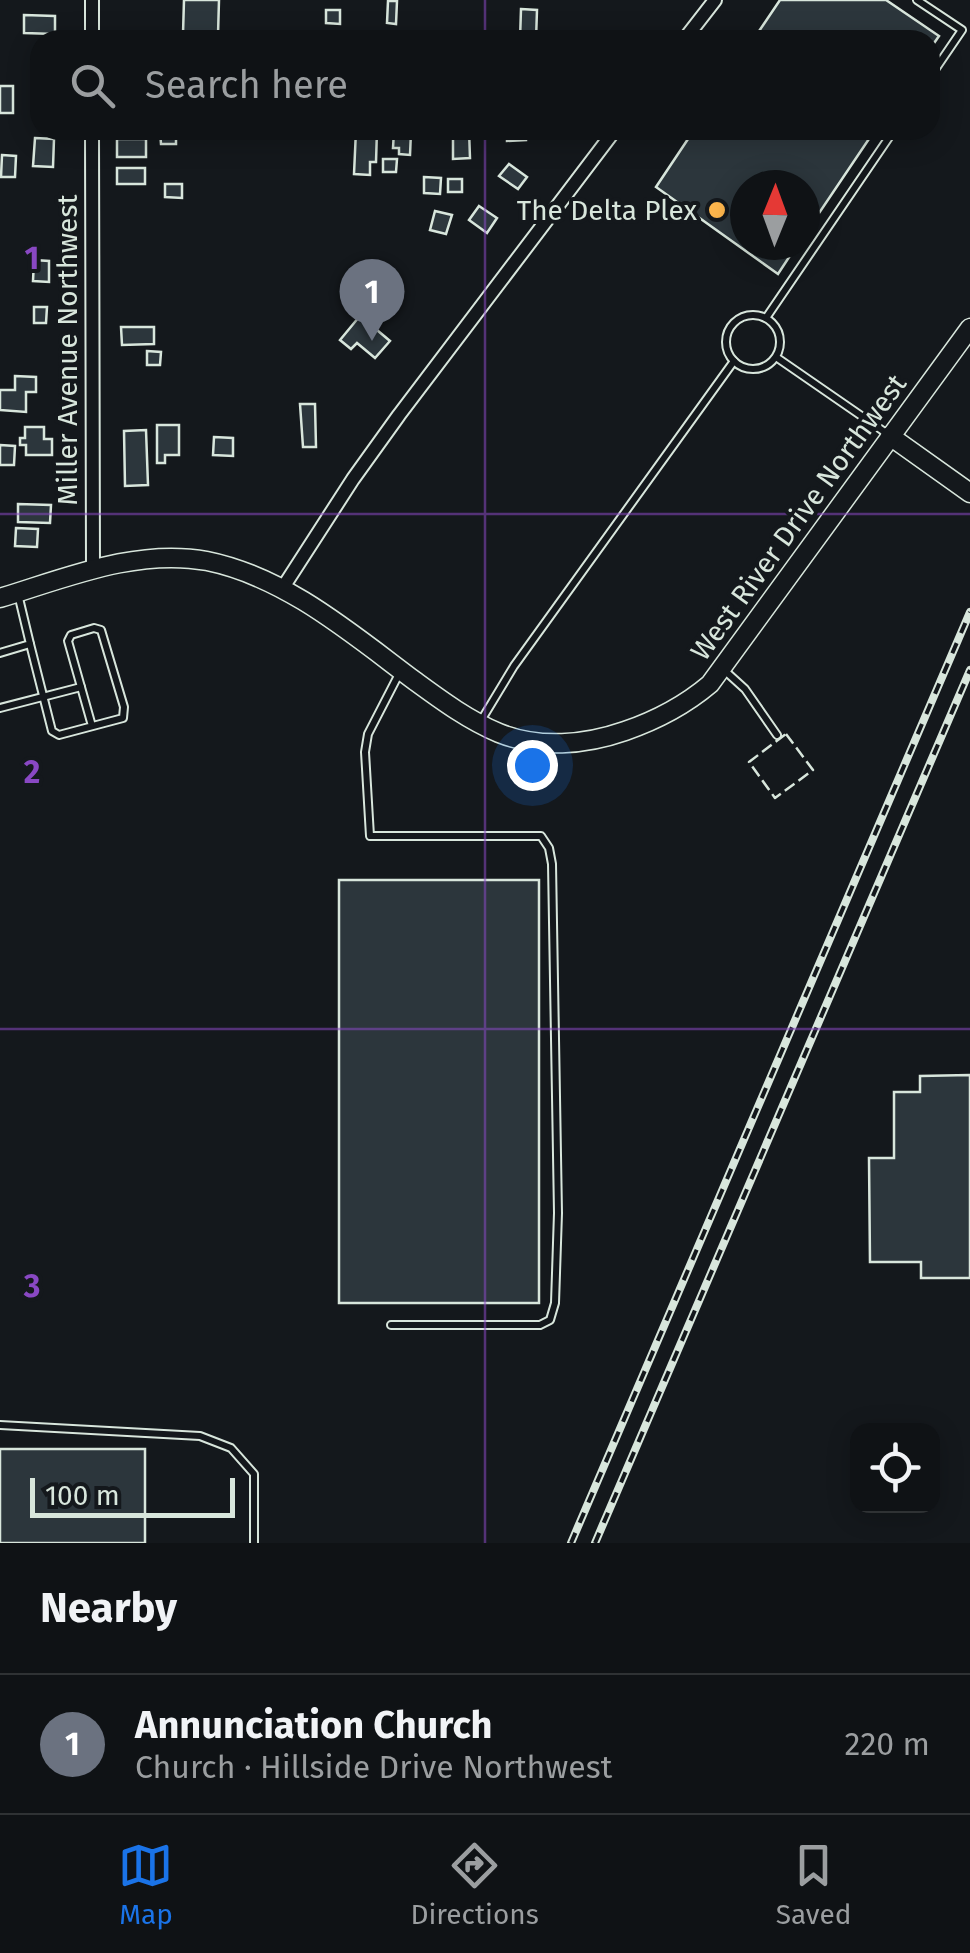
<!DOCTYPE html>
<meta charset="utf-8">
<style>
:root{--surface:#0f1215;--page:#1d2022;--text:#f1f3f6;--muted:#9b9ea0;--line:#2f3234;--accent:#1a73e8}
body{margin:0;font-family:"Fira Sans",sans-serif;background:var(--page);color:var(--text)}
.controls{position:absolute;right:30px;bottom:30px;display:grid;overflow:hidden;border-radius:20px;box-shadow:0 5px 25px #0003}
.controls button{width:90px;height:90px;display:grid;place-items:center;padding:0;border:0;border-bottom:2px solid var(--line);background:var(--surface);color:var(--text);font:50px sans-serif}
.compass{position:absolute;left:730px;top:170px;width:90px;height:90px;border-radius:50%;background:var(--surface);box-shadow:0 5px 25px #0003;rotate:1deg}
.scale{position:absolute;left:30px;bottom:25px;width:205px;box-sizing:border-box;padding-left:10px;border:5px solid #d8e6dc;border-top:0;font-size:28px;line-height:35px;white-space:nowrap;color:#d8e6dc;-webkit-text-stroke:8px #14181c;paint-order:stroke}
.you{position:absolute;left:532px;top:765px;width:35px;height:35px;margin:-25px;border:8px solid #fff;border-radius:50%;background:#1a73e8;box-shadow:0 0 0 15px #1a73e833}
.badge{display:grid;place-items:center;width:65px;height:65px;border-radius:50%;background:var(--accent);color:#fff;font-size:32px;font-weight:700}
.pin{position:absolute;translate:-50% -82px;filter:drop-shadow(0 2px 5px #0008)}
.pin::after{content:'';position:absolute;top:52px;width:35px;height:30px;background:inherit;clip-path:polygon(0 0,100% 0,50% 100%)}
.list{margin:0;padding:0;list-style:none}
h2{display:flex;justify-content:space-between;align-items:center;height:130px;margin:0;padding:0 40px;font-size:42px}
h2 small{font-size:32px;font-weight:400;color:var(--muted)}
.list li{display:grid;grid-template-columns:65px 1fr auto;gap:30px;align-items:center;box-sizing:border-box;height:140px;padding:0 40px;border-top:2px solid var(--line)}
.list b{display:block;font-size:38px;white-space:nowrap}
.list p{margin:0;font-size:32px;white-space:nowrap;color:var(--muted)}
.list em{font-size:32px;font-style:normal;color:var(--muted)}
.icon{flex:none;width:55px;height:55px;fill:none;stroke:currentColor;stroke-width:2;stroke-linecap:round;stroke-linejoin:round}
.map{position:relative;flex:none;width:970px;height:1543px;overflow:hidden}
.search{position:absolute;background:var(--surface);box-shadow:0 5px 25px #0003;left:30px;right:30px;top:30px;height:110px;display:flex;align-items:center;gap:25px;box-sizing:border-box;padding:0 35px;border-radius:30px;color:var(--muted);font-size:38px}
.sheet{height:270px;background:var(--surface)}
nav{display:flex;justify-content:space-around;align-items:center;box-sizing:border-box;height:140px;border-top:2px solid var(--line);background:var(--surface);font-size:28px;color:var(--muted)}
nav a{display:grid;justify-items:center;gap:5px}
nav .on{color:var(--accent)}
.map>svg:first-child{display:block}
</style>
<div class="map">
<svg width="970" height="1543" viewBox="0 0 970 1543">
<rect width="100%" height="100%" fill="#14181c"/>
<!-- building -->
<g fill="#2c363c" stroke="#d8e6dc" stroke-width="2.5">
<path d="M184,0H219L218,35L183,34Z"/>
<path d="M780,0H886L939,36L930,49V40H753Z"/>
<path d="M388,1H397L396,24L387,23Z"/>
<path d="M521,9L537,10L536,40H520Z"/>
<path d="M326,10H340V24L326,23Z"/>
<path d="M24,15L55,16V34L24,33Z"/>
<rect x="0" y="86" width="13" height="27"/>
<path d="M160,130H176V144H161Z"/>
<path d="M356,130H377L376,162H370V175L354,174Z"/>
<path d="M453,130H469L470,158L453,159Z"/>
<path d="M507,130H526V140L507,141Z"/>
<path d="M694,130H875L805,234V185H745V245H797L778,274L656,187Z"/>
<path d="M394,131L411,132L410,155L399,154V148H393Z"/>
<path d="M35,138L54,139L53,167L33,166Z"/>
<rect x="117" y="139" width="29" height="18"/>
<path d="M2,155L16,156L15,177H1Z"/>
<path d="M383,159H397L396,172H383Z"/>
<path d="M509,164L527,177L518,189L499,176Z"/>
<rect x="117" y="168" width="28" height="16"/>
<path d="M424,177L441,178L440,194L424,193Z"/>
<rect x="448" y="179" width="14" height="13"/>
<path d="M165,184H182V198L165,197Z"/>
<path d="M479,206L497,218L487,233L469,220Z"/>
<path d="M435,211L452,215L446,234L430,230Z"/>
<path d="M34,260L49,261V282L33,281Z"/>
<path d="M34,307H47L46,323H34Z"/>
<path d="M364,311L375,320L371,325L390,341L375,358L357,343L351,349L340,340Z"/>
<path d="M121,327H154V344L122,345Z"/>
<path d="M147,351L161,352L160,365H147Z"/>
<path d="M15,376L36,377V392H26V412L0,410V390H15Z"/>
<path d="M300,404H315L316,447H303Z"/>
<path d="M157,425H179V455H165V463H157Z"/>
<path d="M25,427H44V439H52V455H26V445H20V438H25Z"/>
<path d="M146,430L148,485L125,486L124,431Z"/>
<path d="M214,437L233,438V456L213,455Z"/>
<path d="M0,445L15,446L14,465H0Z"/>
<path d="M18,504L51,505L50,523L18,522Z"/>
<path d="M16,528L38,529L37,547L15,546Z"/>
<rect x="339" y="880" width="200" height="423"/>
<path d="M970,1075V1278H921V1262H870L869,1158H894V1092H920V1076Z"/>
<rect x="0" y="1449" width="145" height="94"/>
</g>
<g fill="none" stroke-linecap="round" stroke-linejoin="round">
<defs>
<g id="lane">
<path d="M917,0L962,30L930,77"/>
<circle cx="753" cy="342" r="27"/>
<path d="M766,318L894,130"/>
<path d="M776,357L889,435"/>
<path d="M30,644L52,731L59,735L123,718L124,707L101,630L94,628L71,635L68,641L92,726"/>
<path d="M0,653L30,644L18,594"/>
<path d="M723,669L745,689L777,735"/>
<path d="M0,708L81,687"/>
<path d="M482,719L514,666L734,361"/>
<path d="M391,1325H540L550,1320L555,1303L558,1213L552,864L549,848L541,836H370L365,752L368,734L400,672"/>
<path d="M0,1425L200,1436L231,1448L254,1474V1543"/>
</g>
<g id="street">
<path d="M92,0V40"/>
<path d="M684,40L715,0"/>
<path d="M92,130L93,570"/>
<path d="M282,589L353,479L399,415L615,130"/>
</g>
<g id="secondary">
<path d="M890,436L970,493"/>
<path d="M0,598C66,578 136,548 207,561C286,577 352,634 415,681C441,700 468,720 499,733C539,749 585,745 625,731C657,720 684,706 710,684L970,328"/>
</g>
</defs>
<!-- lane casing -->
<use href="#lane" stroke="#d8e6dc" stroke-width="10"/>
<!-- street casing -->
<use href="#street" stroke="#d8e6dc" stroke-width="16"/>
<!-- secondary casing -->
<use href="#secondary" stroke="#d8e6dc" stroke-width="21"/>
<!-- lane -->
<use href="#lane" stroke="#14181c" stroke-width="6"/>
<!-- street -->
<use href="#street" stroke="#14181c" stroke-width="12"/>
<!-- secondary -->
<use href="#secondary" stroke="#14181c" stroke-width="18"/>
<defs>
<g id="rail">
<path d="M571,1543L970,612"/>
<path d="M595,1543L970,670"/>
</g>
</defs>
<!-- rail casing -->
<use href="#rail" stroke="#d8e6dc" stroke-width="8"/>
<!-- rail -->
<use href="#rail" stroke="#14181c" stroke-width="4" stroke-dasharray="11" stroke-linecap="butt"/>
<!-- fence -->
<path stroke="#d8e6dc" stroke-width="2.5" stroke-dasharray="12 5" stroke-linecap="butt" d="M786,734L813,770L775,798L749,762Z"/>
</g>
<!-- grid -->
<path fill="none" stroke="#8948c3" stroke-width="2.5" stroke-opacity="0.55" d="M485,0V40M485,130V1543M0,514H970M0,1029H970"/>
<!-- markers -->
<circle fill="#ffb74d" stroke="#14181c" stroke-width="4" cx="717" cy="210" r="10"/>
<g text-anchor="middle" stroke-width="8" stroke-linejoin="round" paint-order="stroke">
<!-- poi labels -->
<g font-size="28" fill="#d8e6dc" stroke="#14181c" text-anchor="end">
<text x="697" y="220">The Delta Plex</text>
</g>
<!-- street labels -->
<g font-size="28" fill="#d8e6dc" stroke="#14181c">
<text transform="translate(67 350) rotate(-90)" y="10">Miller Avenue Northwest</text>
<text transform="translate(798 517) rotate(-54)" y="10">West River Drive Northwest</text>
</g>
</g>
<g font-size="32" text-anchor="middle" font-weight="bold" fill="#8948c3" stroke="#14181c" stroke-width="8" stroke-linejoin="round" paint-order="stroke">
<text x="32" y="269">1</text>
<text x="32" y="783">2</text>
<text x="32" y="1297">3</text>
</g>
</svg>
<div class="controls">
<button><svg class="icon" aria-label="locate" viewBox="0 0 24 24"><circle cx="12" cy="12" r="6"/><path d="M12 2v4M12 18v4M2 12h4M18 12h4"/></svg></button>
</div>
<svg class="compass" viewBox="-18 -18 36 36"><path d="M0-13l5 13h-10z" fill="#e53935"/><path d="M0 13l5-13h-10z" fill="#9b9ea0"/></svg>
<div class="scale">100 m</div>
<div class="you"></div>
<div class="pin badge" style="left:372px;top:341px;background:#6b7280">1</div>
<div class="search"><svg class="icon" aria-label="search" viewBox="0 0 24 24"><circle cx="10" cy="10" r="6"/><path d="M15 15l6 6"/></svg>Search here</div>
</div>
<section class="sheet">
<h2>Nearby<small></small></h2>
<ul class="list">
<li><span class="badge" style="background:#6b7280">1</span><div><b>Annunciation Church</b><p>Church · Hillside Drive Northwest</p></div><em>220 m</em></li>
</ul>
</section>
<nav>
<a class="on"><svg class="icon" aria-label="map" viewBox="0 0 24 24"><path d="M3 6l6-2 6 2 6-2v14l-6 2-6-2-6 2zM9 4v14M15 6v14"/></svg>Map</a>
<a><svg class="icon" aria-label="directions" viewBox="0 0 24 24"><path d="M12 3l9 9-9 9-9-9zM9 14v-3h6M13 9l2 2-2 2"/></svg>Directions</a>
<a><svg class="icon" aria-label="saved" viewBox="0 0 24 24"><path d="M7 4h10v16l-5-4-5 4z"/></svg>Saved</a>
</nav>
